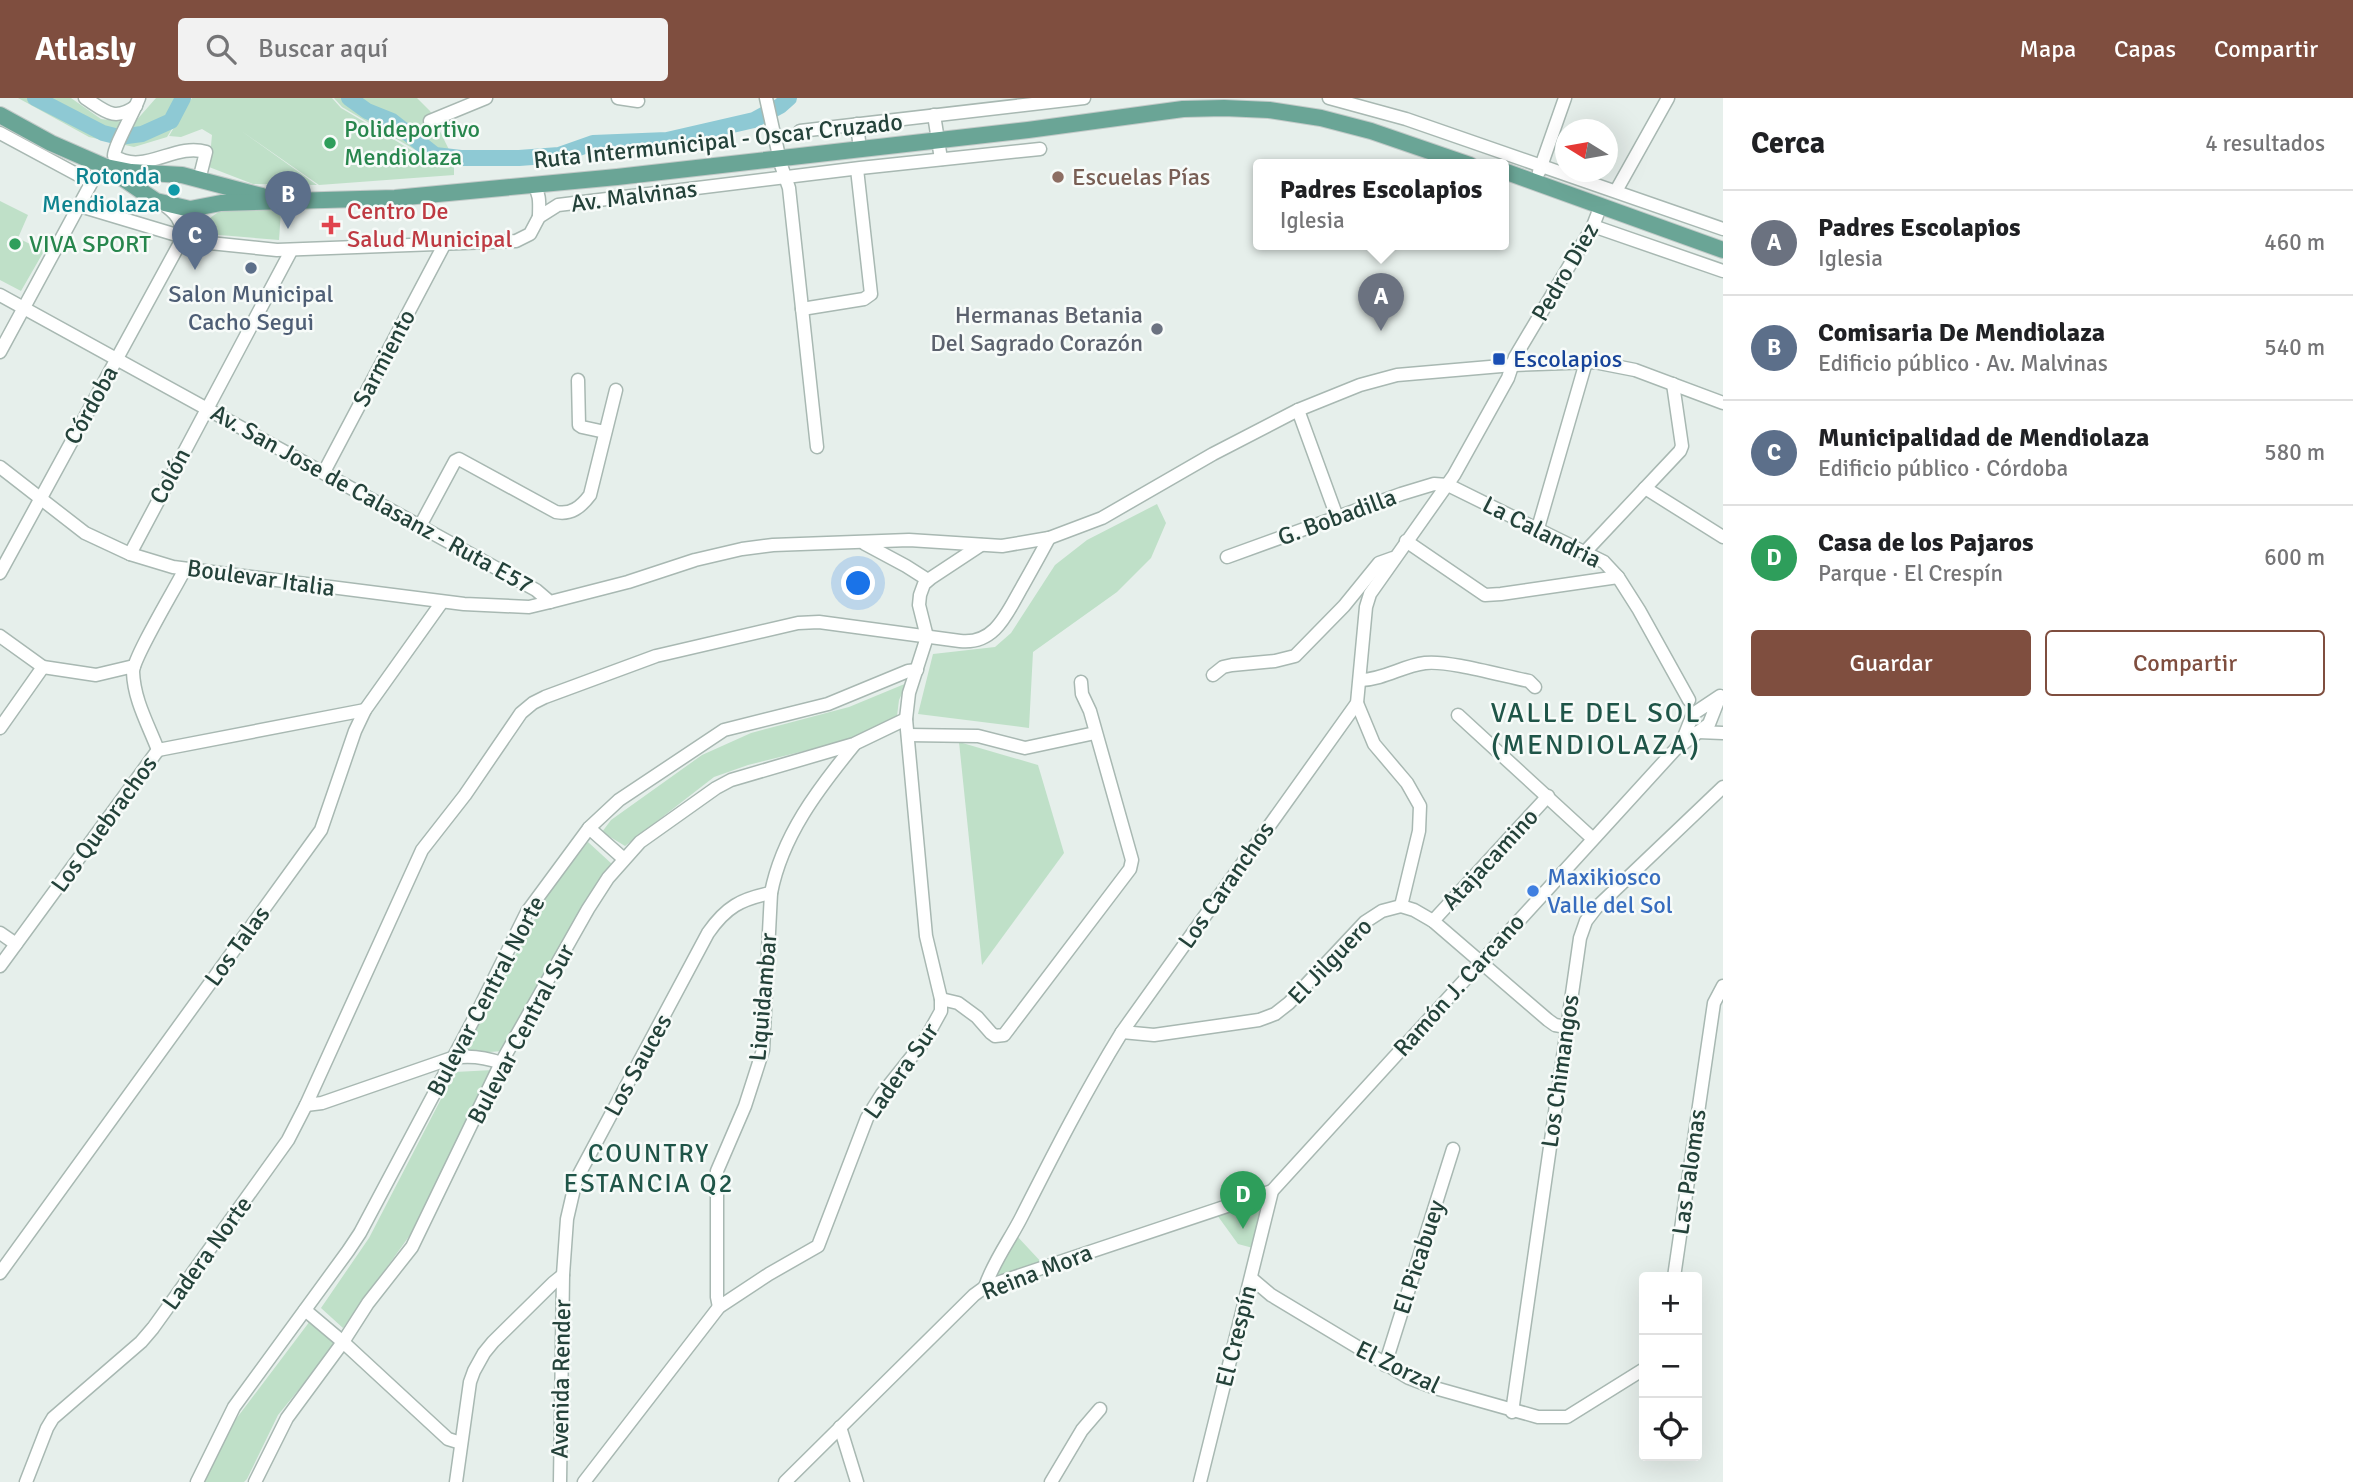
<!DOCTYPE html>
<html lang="es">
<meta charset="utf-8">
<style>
:root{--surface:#fff;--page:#f2f2f2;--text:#202124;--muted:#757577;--line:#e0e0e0;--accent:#7f4e3f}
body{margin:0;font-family:Signika,sans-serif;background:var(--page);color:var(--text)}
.controls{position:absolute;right:21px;bottom:21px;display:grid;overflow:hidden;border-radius:7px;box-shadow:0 7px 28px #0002}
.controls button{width:63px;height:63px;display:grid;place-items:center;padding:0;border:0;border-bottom:2px solid var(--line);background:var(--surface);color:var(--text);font:35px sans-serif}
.compass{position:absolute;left:1555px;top:21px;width:63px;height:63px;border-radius:50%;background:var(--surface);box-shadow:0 7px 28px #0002;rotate:281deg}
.you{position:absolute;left:859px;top:486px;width:24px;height:24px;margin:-18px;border:5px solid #fff;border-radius:50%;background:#1a73e8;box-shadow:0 0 0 10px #1a73e833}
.badge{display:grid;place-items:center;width:46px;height:46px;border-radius:50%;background:var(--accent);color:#fff;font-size:23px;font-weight:700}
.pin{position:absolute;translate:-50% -58px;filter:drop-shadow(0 2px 4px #0008)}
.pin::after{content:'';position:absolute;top:37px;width:24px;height:21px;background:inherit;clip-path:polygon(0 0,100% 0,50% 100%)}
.popup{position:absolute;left:1253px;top:61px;width:256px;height:91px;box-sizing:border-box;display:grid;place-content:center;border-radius:7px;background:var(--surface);filter:drop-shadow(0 2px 5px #0005);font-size:23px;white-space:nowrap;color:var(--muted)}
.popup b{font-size:26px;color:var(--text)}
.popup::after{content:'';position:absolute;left:50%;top:100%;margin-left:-14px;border:14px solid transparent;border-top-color:var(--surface)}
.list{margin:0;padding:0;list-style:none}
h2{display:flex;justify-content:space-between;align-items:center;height:91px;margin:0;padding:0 28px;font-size:30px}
h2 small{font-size:23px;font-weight:400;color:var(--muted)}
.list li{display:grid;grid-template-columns:46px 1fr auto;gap:21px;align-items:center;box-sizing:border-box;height:105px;padding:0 28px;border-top:2px solid var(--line)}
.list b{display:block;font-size:26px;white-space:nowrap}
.list p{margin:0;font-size:23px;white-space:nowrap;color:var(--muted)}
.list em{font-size:23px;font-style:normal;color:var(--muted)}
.actions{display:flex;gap:14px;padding:21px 28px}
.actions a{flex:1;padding:16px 0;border:2px solid var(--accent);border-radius:7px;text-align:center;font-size:24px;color:var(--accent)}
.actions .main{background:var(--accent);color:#fff}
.icon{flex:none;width:38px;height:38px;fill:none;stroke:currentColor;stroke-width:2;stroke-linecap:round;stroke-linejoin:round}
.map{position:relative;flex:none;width:1723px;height:1384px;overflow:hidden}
header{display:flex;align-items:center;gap:42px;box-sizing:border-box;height:98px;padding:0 35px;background:var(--accent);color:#fff}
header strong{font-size:33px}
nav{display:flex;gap:38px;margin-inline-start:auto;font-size:24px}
.search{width:490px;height:63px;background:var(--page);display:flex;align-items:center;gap:18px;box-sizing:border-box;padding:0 24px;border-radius:7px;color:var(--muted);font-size:26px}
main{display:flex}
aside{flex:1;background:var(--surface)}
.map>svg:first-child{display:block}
</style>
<header>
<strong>Atlasly</strong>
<div class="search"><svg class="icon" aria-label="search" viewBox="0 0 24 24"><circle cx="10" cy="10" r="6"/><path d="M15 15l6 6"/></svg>Buscar aquí</div>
<nav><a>Mapa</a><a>Capas</a><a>Compartir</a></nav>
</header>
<main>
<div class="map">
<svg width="1723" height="1384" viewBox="0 0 1723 1384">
<rect width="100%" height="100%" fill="#e6efeb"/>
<!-- green -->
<g fill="#bfe0c8">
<path d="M18,0H71L101,21L134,25L156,0H191L190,3L192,0H332L341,10L428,62L454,68V77L319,87L240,32L317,87L253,86L209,69L212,37L202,31L181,39L169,38L188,5L167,39L134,49L89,39Z"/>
<path d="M334,0H417L430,13L456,66L429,60L342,9Z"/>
<path d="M0,103L28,117L18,140L44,153L21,193L0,182Z"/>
<path d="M246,109L281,113L279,142L195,135L196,130L224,110Z"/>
<path d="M1157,406L1166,425L1151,460L1117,494L1033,554L1029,630L918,616L933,556L995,549L1011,535L1055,467L1087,442Z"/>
<path d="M907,585L899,602L897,618L856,640L748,667L714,679L625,748L602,734L611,722L702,657L751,635L849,609Z"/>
<path d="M959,644L1038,667L1064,755L982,867Z"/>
<path d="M588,744L613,767L503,953L463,956L548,796Z"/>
<path d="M493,972L418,1126L343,1230L321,1210L369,1140L455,974Z"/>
<path d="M1266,1101L1253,1150L1238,1146L1217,1117Z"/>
<path d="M1016,1137L1043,1166L999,1178L996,1173Z"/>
<path d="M310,1223L336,1246L278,1317L247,1381L244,1384H201L236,1321Z"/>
</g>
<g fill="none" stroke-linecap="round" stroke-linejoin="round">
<!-- river -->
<g stroke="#8ec9d4" stroke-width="16">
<path d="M35,0L103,35L119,39L142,36L171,23L183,0"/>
<path d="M349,0L367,13L392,23L435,57L461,60H519L559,57L593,45L667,42L754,22L780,8L789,0"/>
</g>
<defs>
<g id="minor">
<path d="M85,0C105,13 114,24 136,8"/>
<path d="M139,0C134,14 114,48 114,58C144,78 175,44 206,54L199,82"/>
<path d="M618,0L638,3"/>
<path d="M766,0L781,67L789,90L817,349"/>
<path d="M1329,0L1406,21L1723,131"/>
<path d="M934,17L941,61"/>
<path d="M430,23L486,0"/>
<path d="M857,26L859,43"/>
<path d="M800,33L1084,0"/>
<path d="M0,35L91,84"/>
<path d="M1539,74L1565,0"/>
<path d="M533,87C541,96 539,108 539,119"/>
<path d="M1616,93L1668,0"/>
<path d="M163,106C176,115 182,122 182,139"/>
<path d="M80,108L200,144L277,152L516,143L530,136L539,119L558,107L860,70L1040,51"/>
<path d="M1593,128L1723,173"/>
<path d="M0,197L536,492L550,504L628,484L695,462L742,451L773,447L909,442L1002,448L1049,440L1102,420L1213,356L1298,312L1360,287L1397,277L1513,267L1594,264L1635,272L1723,305"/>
<path d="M802,211L864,201L871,196L857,71"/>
<path d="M0,254L101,67"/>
<path d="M578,282L579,327L582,329L605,334"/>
<path d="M1298,312L1337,419"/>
<path d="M0,369L85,435L130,456L173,469L464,506L529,509L550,504"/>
<path d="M324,374L444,147"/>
<path d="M1645,390L1723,439"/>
<path d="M420,428L455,363L459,361L556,414C571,417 581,409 590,397L616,292"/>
<path d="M1538,430L1586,264"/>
<path d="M1406,443L1485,497L1501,496L1618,479"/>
<path d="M865,446L906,468L928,482"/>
<path d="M1585,454L1680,353L1682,348L1673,286"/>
<path d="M130,456L291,153"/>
<path d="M1227,459L1401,396L1434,386L1448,387L1604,464L1618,479L1639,512L1689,602"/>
<path d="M0,475L199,110"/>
<path d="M0,538L43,569L96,577L134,568"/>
<path d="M1213,577L1223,569L1232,567L1275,563L1295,558L1344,508L1379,465L1393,460"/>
<path d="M1361,582C1385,581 1402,568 1425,565C1448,562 1503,578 1529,583L1535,589"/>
<path d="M1357,605L1374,646L1407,685L1420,708L1419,733L1401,808"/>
<path d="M1458,617L1592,740"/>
<path d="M0,630L43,569"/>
<path d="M1698,634L1723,635"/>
<path d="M908,637L978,638L1025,650L1095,635"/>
<path d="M158,652L365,612"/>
<path d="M158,652C148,626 134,602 133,574C133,560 176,489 185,471"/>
<path d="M589,730L624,761"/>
<path d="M1401,808L1414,812L1433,823L1548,922L1555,927L1566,929"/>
<path d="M1433,823L1548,698"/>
<path d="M0,835L16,846"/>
<path d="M0,868L158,652"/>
<path d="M941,901L958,905L977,919L991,935L995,938L1004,937L1130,771L1132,762L1090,613L1082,596L1081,584"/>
<path d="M1122,934L1154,937L1259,922L1275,916L1289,905L1365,824L1382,813L1401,808"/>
<path d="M306,1007L322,1005L452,960C469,957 485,959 501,965"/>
<path d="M0,1175L321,732L355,633L365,612L442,504"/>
<path d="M1674,1179L1714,905L1723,888"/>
<path d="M1251,1180L1271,1197L1409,1280L1435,1290L1538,1319H1567L1644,1271"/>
<path d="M985,1189C993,1164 1010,1142 1022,1118C1054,1055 1085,994 1122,934L1357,605L1366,509L1370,496L1454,377L1508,280L1515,259L1593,128L1601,107"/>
<path d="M719,1209L717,1199V1073L745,1008L763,952L771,795C782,738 818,691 854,647"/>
<path d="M305,1212L343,1244L448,1341L461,1345"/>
<path d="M1385,1267L1453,1051"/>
<path d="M1512,1314L1580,840L1586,823L1596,810L1723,689"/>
<path d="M840,1329L857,1384"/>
<path d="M26,1384L47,1330L53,1320L141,1244L153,1230L288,1042L306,1007L422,752L465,697L521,615L533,605L545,599L656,558L798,525L819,524L960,543C995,547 1007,515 1022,489C1031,473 1040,457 1049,440"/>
<path d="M197,1384L234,1309L348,1153L360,1135L476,917L527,814L589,730L619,702L724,632L828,606L908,573L917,572"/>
<path d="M255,1384L287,1320L343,1244L368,1205L412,1149L501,965L588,811L608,780L640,744L716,690L731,682L854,646L906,621"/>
<path d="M456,1384L470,1284L474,1273L484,1255L493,1244L553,1185L563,1177"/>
<path d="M560,1384L563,1177L567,1121L576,1082L708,835C726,809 741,801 771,795"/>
<path d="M584,1384L719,1209L769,1176L818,1148L867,1020L882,996L925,942L941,913V901L926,838L906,621L909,595L927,539L919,507L920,497L924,486L931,480L981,447"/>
<path d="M785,1384L974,1197L985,1189L1272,1093"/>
<path d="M1051,1384L1082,1332L1100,1311"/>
<path d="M1200,1384L1272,1093L1682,644L1693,616L1720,598L1709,626L1676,651"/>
</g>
<g id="major">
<path d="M0,17L51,45L106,69L131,74L182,77L262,98"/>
<path d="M106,69L156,103L190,111L221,105L395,100L617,79L1028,32L1183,11L1224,10L1269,12L1321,20L1371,33L1470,67"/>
<path d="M1504,73L1723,152"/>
</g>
</defs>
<!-- minor casing -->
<use href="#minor" stroke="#a8b8b2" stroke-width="15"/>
<!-- major casing -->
<use href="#major" stroke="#c2cac8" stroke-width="18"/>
<!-- minor -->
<use href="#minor" stroke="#fff" stroke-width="12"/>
<!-- major -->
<use href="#major" stroke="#6aa596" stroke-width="16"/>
</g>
<!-- markers -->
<g fill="#2e9e5b" stroke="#f7fbf9" stroke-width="2.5">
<circle cx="330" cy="45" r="7"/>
<circle cx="15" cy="146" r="7"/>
</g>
<circle fill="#8d6e63" stroke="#f7fbf9" stroke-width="2.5" cx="1058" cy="79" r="7"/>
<circle fill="#0f9aa8" stroke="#f7fbf9" stroke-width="2.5" cx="174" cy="92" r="7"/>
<path fill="#e0444e" stroke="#f7fbf9" stroke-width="2.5" d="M327.5 116.5h7v7h7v7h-7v7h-7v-7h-7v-7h7z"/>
<circle fill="#5c6f8a" stroke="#f7fbf9" stroke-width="2.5" cx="251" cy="170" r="7"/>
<circle fill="#6b7280" stroke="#f7fbf9" stroke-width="2.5" cx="1157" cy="231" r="7"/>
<rect fill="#1a4fb4" stroke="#f7fbf9" stroke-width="2.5" x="1492" y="254" width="14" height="14" rx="3.5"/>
<circle fill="#3f7fe0" stroke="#f7fbf9" stroke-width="2.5" cx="1533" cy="793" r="7"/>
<g text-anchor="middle" stroke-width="5" stroke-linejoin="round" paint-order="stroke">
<!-- leisure labels -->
<g font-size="24" fill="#27864d" stroke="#f7fbf9" text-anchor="start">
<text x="344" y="39">Polideportivo<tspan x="344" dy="28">Mendiolaza</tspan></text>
<text x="29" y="154">VIVA SPORT</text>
</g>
<!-- street labels -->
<g font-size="24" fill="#24423a" stroke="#f7fbf9">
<text transform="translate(718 43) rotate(-6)" y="8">Ruta Intermunicipal - Oscar Cruzado</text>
<text transform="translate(634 98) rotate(-7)" y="8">Av. Malvinas</text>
<text transform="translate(1565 174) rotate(-60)" y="8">Pedro Diez</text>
<text transform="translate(384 260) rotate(-62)" y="8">Sarmiento</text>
<text transform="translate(91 307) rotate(-61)" y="8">Córdoba</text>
<text transform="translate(170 378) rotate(-62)" y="8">Colón</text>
<text transform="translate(372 401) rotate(29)" y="8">Av. San Jose de Calasanz - Ruta E57</text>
<text transform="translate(1337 419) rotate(-20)" y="8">G. Bobadilla</text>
<text transform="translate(1542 434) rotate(27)" y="8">La Calandria</text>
<text transform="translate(261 480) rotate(8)" y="8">Boulevar Italia</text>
<text transform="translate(104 726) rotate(-54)" y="8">Los Quebrachos</text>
<text transform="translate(1490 761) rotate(-47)" y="8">Atajacamino</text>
<text transform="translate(1226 787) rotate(-55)" y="8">Los Caranchos</text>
<text transform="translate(237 848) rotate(-54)" y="8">Los Talas</text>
<text transform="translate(1330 863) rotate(-46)" y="8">El Jilguero</text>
<text transform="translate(1459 887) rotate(-48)" y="8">Ramón J. Carcano</text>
<text transform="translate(486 898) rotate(-62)" y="8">Bulevar Central Norte</text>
<text transform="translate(763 899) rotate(-85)" y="8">Liquidambar</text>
<text transform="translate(521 936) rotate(-62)" y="8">Bulevar Central Sur</text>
<text transform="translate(638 967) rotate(-61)" y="8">Los Sauces</text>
<text transform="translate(901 973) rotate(-55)" y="8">Ladera Sur</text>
<text transform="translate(1560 973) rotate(-82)" y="8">Los Chimangos</text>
<text transform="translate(1689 1074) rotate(-82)" y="8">Las Palomas</text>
<text transform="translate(207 1155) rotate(-54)" y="8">Ladera Norte</text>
<text transform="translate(1419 1159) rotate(-72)" y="8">El Picabuey</text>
<text transform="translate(1037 1174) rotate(-21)" y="8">Reina Mora</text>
<text transform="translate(1236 1238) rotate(-76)" y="8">El Crespín</text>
<text transform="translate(1398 1269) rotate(26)" y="8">El Zorzal</text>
<text transform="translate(561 1281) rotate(-89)" y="8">Avenida Render</text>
</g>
<!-- culture labels -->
<g font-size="24" fill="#0d838f" stroke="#f7fbf9" text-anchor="end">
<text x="160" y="86">Rotonda<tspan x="160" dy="28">Mendiolaza</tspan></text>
</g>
<!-- education labels -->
<g font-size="24" fill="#785e54" stroke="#f7fbf9" text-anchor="start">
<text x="1072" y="87">Escuelas Pías</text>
</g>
<!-- health labels -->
<g font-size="24" fill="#be3a42" stroke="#f7fbf9" text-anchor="start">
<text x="347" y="121">Centro De<tspan x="347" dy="28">Salud Municipal</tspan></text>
</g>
<!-- service labels -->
<g font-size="24" fill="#4e5e75" stroke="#f7fbf9">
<text x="251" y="204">Salon Municipal<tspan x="251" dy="28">Cacho Segui</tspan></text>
</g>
<!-- worship labels -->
<g font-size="24" fill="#5b616d" stroke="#f7fbf9" text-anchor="end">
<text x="1143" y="225">Hermanas Betania<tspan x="1143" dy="28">Del Sagrado Corazón</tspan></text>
</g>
<!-- transit labels -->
<g font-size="24" fill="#164399" stroke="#f7fbf9" text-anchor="start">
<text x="1513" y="269">Escolapios</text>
</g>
<!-- shop labels -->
<g font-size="24" fill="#366cbe" stroke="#f7fbf9" text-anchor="start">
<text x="1547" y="787">Maxikiosco<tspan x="1547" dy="28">Valle del Sol</tspan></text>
</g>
<!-- neighbourhood labels -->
<g font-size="26" letter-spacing="2" fill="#1f5548" stroke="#f7fbf9">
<text x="649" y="1064">COUNTRY<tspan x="649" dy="30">ESTANCIA Q2</tspan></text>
</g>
<!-- quarter labels -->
<g font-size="28" letter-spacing="2" fill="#1f5548" stroke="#f7fbf9">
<text x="1596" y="624">VALLE DEL SOL<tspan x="1596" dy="32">(MENDIOLAZA)</tspan></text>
</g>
</g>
</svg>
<div class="controls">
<button>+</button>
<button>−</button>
<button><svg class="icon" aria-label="locate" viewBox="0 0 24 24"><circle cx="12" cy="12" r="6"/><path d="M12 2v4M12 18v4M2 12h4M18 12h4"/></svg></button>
</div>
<svg class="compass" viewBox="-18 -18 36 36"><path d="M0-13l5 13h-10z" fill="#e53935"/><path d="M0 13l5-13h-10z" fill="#757577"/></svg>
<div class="you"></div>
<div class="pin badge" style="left:1381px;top:233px;background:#6b7280">A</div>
<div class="popup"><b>Padres Escolapios</b>Iglesia</div>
<div class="pin badge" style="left:288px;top:131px;background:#5c6f8a">B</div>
<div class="pin badge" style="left:195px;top:172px;background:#5c6f8a">C</div>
<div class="pin badge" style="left:1243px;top:1131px;background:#2e9e5b">D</div>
</div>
<aside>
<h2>Cerca<small>4 resultados</small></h2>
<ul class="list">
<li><span class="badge" style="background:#6b7280">A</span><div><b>Padres Escolapios</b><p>Iglesia</p></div><em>460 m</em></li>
<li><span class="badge" style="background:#5c6f8a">B</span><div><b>Comisaria De Mendiolaza</b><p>Edificio público · Av. Malvinas</p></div><em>540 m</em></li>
<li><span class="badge" style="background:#5c6f8a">C</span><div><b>Municipalidad de Mendiolaza</b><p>Edificio público · Córdoba</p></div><em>580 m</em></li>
<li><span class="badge" style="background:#2e9e5b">D</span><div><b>Casa de los Pajaros</b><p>Parque · El Crespín</p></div><em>600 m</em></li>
</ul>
<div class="actions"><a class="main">Guardar</a><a>Compartir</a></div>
</aside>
</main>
